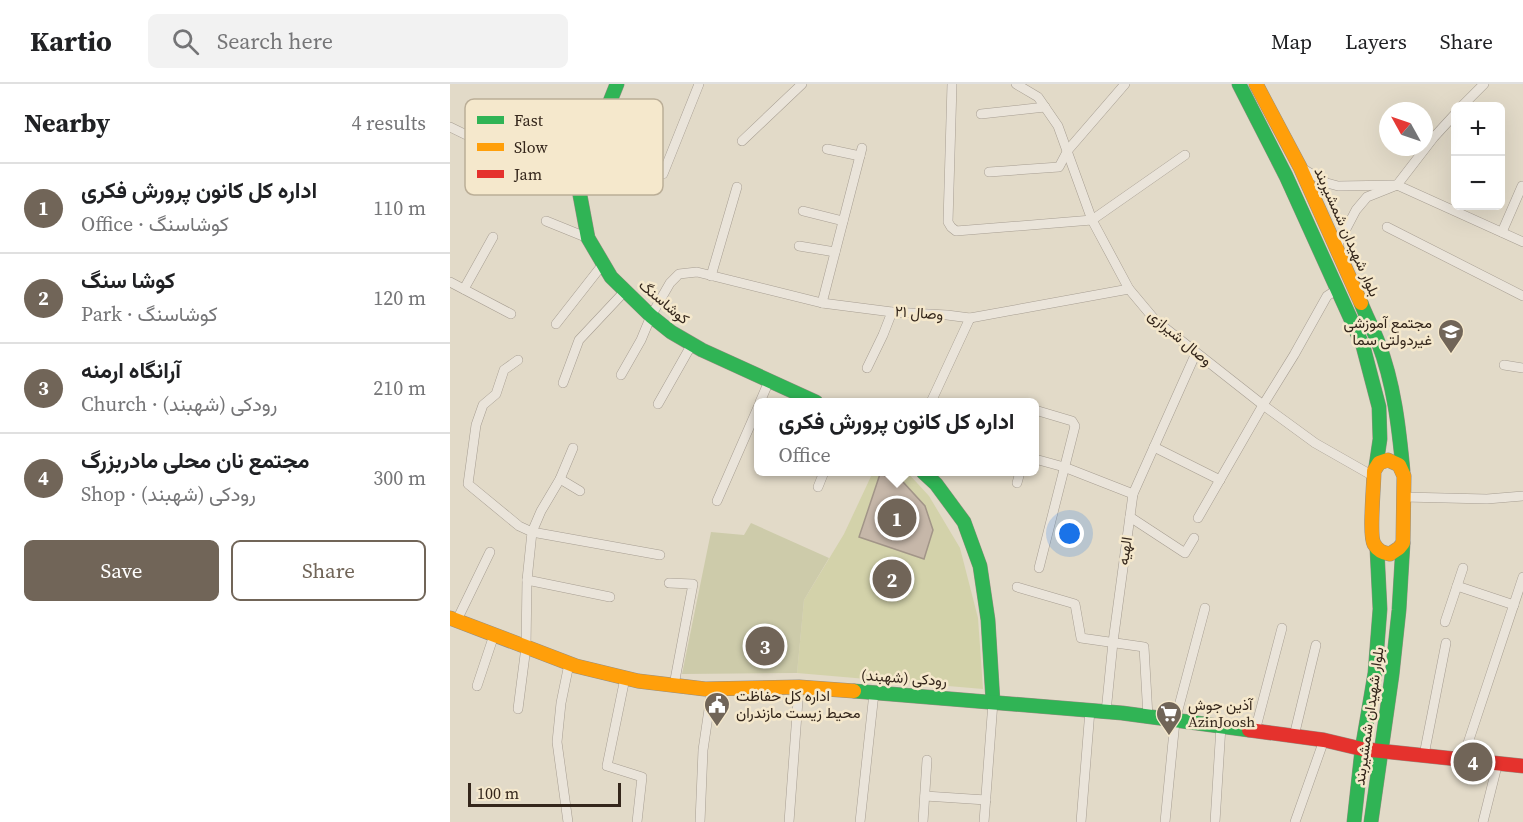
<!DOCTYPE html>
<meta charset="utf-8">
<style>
:root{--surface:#fff;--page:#f2f2f2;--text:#202124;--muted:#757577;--line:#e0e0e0;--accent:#716558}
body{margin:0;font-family:"Source Serif 4",Vazirmatn,serif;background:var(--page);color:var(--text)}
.controls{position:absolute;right:18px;top:18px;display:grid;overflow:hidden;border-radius:9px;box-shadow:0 6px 24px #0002}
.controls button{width:54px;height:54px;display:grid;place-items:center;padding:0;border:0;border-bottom:2px solid var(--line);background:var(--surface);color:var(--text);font:30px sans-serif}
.compass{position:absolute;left:929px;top:18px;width:54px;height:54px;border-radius:50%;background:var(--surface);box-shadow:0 6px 24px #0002;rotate:310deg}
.scale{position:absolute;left:18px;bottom:15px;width:153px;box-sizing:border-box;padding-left:6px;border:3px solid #34261b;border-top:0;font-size:16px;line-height:21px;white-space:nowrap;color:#34261b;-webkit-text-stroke:4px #f5e8cc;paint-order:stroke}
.you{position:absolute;left:620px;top:450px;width:21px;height:21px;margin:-15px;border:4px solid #fff;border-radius:50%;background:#1a73e8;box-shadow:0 0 0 9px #1a73e833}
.badge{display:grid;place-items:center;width:39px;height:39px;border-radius:50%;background:var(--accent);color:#fff;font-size:20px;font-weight:700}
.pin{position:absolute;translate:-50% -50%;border:3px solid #fff;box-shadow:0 2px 6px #0006}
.popup{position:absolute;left:304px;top:314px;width:285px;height:78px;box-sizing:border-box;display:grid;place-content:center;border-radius:9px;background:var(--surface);filter:drop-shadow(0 2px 4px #0005);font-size:20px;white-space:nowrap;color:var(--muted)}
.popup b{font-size:22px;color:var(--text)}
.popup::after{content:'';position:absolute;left:50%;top:100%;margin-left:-12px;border:12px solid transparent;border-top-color:var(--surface)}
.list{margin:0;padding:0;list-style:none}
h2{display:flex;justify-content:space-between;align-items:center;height:78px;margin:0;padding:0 24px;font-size:26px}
h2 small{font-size:20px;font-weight:400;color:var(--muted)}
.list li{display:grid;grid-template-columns:39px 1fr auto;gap:18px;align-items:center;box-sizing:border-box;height:90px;padding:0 24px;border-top:2px solid var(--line)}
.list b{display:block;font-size:22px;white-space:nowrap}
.list p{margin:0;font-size:20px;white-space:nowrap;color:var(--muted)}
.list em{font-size:20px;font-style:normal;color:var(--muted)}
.actions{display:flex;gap:12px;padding:18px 24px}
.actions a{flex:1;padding:14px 0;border:2px solid var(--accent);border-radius:9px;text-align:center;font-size:21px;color:var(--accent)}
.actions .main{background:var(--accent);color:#fff}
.icon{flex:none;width:33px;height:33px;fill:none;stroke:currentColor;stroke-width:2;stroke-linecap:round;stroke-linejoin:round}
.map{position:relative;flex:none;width:1073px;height:738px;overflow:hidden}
header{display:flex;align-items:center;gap:36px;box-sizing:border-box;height:84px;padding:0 30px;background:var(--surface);border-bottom:2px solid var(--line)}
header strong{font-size:28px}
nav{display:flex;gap:33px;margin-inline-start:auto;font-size:21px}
.search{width:420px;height:54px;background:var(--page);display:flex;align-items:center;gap:15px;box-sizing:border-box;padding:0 21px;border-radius:9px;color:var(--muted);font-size:22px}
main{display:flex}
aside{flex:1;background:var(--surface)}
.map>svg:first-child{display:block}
</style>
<header>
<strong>Kartio</strong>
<div class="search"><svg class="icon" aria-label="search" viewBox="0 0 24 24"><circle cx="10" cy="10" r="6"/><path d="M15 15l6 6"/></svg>Search here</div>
<nav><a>Map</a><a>Layers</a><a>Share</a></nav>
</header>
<main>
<aside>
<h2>Nearby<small>4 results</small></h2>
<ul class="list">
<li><span class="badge">1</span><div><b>اداره کل کانون پرورش فکری</b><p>Office · کوشاسنگ</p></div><em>110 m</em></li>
<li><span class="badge">2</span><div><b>کوشا سنگ</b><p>Park · کوشاسنگ</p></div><em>120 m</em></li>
<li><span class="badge">3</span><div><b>آرانگاه ارمنه</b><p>Church · رودکی (شهبند)</p></div><em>210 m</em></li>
<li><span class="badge">4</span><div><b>مجتمع نان محلی مادربزرگ</b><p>Shop · رودکی (شهبند)</p></div><em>300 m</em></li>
</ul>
<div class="actions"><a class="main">Save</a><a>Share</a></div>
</aside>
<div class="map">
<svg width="1073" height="738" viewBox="0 0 1073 738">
<rect width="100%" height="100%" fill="#e2dac8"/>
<!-- green -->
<path fill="#d3d2aa" d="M423,388H457L479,412L510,464L528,534L533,605L347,589L354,516L394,450Z"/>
<!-- cemetery -->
<path fill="#cdcbaa" d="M301,439L379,474L354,516L347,589L232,590L261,448L294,451Z"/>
<!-- building -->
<path fill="#c6b7a9" stroke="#a29588" stroke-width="1.5" d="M430,390L453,398L475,422L483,446L474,475L409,453Z"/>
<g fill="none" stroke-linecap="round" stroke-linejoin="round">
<defs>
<g id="street">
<path d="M502,0L498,138L501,143L506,147L642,136L735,71"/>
<path d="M566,0L588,13L608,42L642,136L679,205L705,236L813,321L865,359L923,392"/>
<path d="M1012,22L1034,0"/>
<path d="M531,30L595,23"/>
<path d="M0,43L129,106"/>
<path d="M292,57L352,0"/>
<path d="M377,65L410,72"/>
<path d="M850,83L877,99L888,102L947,101L1073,158"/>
<path d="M539,88L609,83L618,66L675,0"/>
<path d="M213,90L249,0"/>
<path d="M353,127L393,137"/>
<path d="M96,137L138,154"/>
<path d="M937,143L1073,212"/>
<path d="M1052,148L1072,102"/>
<path d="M349,162L385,168"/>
<path d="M886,164L906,126L917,113L947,101L984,53L1006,29"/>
<path d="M261,192L287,103"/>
<path d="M0,198L61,230"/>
<path d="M14,205L43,153"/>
<path d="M372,219L412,64"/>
<path d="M106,240L153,180"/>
<path d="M68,276L54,286L46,310L33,321L26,341L18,400L69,442L82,448L77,496L76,563L68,625"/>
<path d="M1054,281L1073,284"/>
<path d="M417,284L433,251L442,228"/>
<path d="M171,291L191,256L201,232L220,199L229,190L247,188L372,219L442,228L497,231L520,234L679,205"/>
<path d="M113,299L129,256L175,207"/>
<path d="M310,318L319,297"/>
<path d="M481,318L520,234"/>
<path d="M208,320L242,260"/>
<path d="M585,326L622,337L625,342L589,484"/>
<path d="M704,363L770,396"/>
<path d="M123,364L110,395L91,427L82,448L210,471"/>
<path d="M585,375L614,383L683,410L663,558L656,628"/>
<path d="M110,395L130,407"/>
<path d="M567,399L570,388"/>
<path d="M368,403L374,388"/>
<path d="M683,410L746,269"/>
<path d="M954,413L1037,415L1073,412"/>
<path d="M267,417L309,321"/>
<path d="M680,433L735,469L744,454"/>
<path d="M748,434L813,321L844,271L877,212L888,205"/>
<path d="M77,496L160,513"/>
<path d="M219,499L243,500L224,601"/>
<path d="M1007,502L1064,521"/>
<path d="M567,503L625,520L631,554L694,563L698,633"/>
<path d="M7,536L40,468"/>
<path d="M995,538L1013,484"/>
<path d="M175,594L157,682L192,693L187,738"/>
<path d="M27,602L44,551"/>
<path d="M805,647L832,544"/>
<path d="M844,652L866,561"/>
<path d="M974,671L996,559"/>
<path d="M1013,674L1073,493"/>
<path d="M475,712L536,716"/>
<path d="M118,738L107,658L111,619L119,580"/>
<path d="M250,738L253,666L262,605"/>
<path d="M339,738L349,603"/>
<path d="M410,738L424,609"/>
<path d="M473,738L477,676"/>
<path d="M534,738L543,618"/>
<path d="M631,738L640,626"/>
<path d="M715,738L725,637L755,524"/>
<path d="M765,738L771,642"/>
<path d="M845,738L874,656"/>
<path d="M1033,738L1048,678"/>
</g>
<g id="fast">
<path d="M167,0L139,70L129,106L138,154L161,193L201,232L221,248L252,266L366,318"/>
<path d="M789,0L836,92L913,262L929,323L930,355L926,382"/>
<path d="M911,219C916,232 923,245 928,258C944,299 949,344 953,387"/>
<path d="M473,388L486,400L514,438L530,482L538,536L543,618"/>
<path d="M404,607L672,629L799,646"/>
<path d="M904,738L912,665L925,589L930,525L927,465"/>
<path d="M921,738L942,591L949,526L953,459"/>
</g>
<g id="slow">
<path d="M806,0L850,83L911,219"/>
<path d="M938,376L949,381L954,392L953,459L949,464L940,470C933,469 928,467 924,460C919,451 924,401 924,387L929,379Z"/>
<path d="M0,534L126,582L188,597L255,605L349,603L404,607"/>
</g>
<path id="jam" d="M799,646L874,656L912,665L1073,682"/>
</defs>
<!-- street casing -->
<use href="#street" stroke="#a79e92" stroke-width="10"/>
<!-- fast casing -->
<use href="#fast" stroke="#968e82" stroke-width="15"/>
<!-- slow casing -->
<use href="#slow" stroke="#968e82" stroke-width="15"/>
<!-- jam casing -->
<use href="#jam" stroke="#968e82" stroke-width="15"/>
<!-- street -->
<use href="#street" stroke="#eae4da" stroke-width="9"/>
<!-- fast -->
<use href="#fast" stroke="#30b455" stroke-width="14"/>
<!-- slow -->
<use href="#slow" stroke="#ff9f0a" stroke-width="14"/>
<!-- jam -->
<use href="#jam" stroke="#e5322d" stroke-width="14"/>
</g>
<!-- icons -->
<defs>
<symbol id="university-pin" viewBox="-11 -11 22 30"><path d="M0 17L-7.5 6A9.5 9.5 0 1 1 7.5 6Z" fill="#716558" stroke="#f5e8cc"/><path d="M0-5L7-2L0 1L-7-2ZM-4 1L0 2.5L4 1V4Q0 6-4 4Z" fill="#fff"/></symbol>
<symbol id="civic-pin" viewBox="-11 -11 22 30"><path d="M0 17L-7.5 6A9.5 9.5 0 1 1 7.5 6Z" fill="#716558" stroke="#f5e8cc"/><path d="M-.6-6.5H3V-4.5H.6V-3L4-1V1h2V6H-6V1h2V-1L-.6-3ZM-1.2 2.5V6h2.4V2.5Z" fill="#fff"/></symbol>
<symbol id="supermarket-pin" viewBox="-11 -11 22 30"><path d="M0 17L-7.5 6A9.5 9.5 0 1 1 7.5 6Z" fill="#716558" stroke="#f5e8cc"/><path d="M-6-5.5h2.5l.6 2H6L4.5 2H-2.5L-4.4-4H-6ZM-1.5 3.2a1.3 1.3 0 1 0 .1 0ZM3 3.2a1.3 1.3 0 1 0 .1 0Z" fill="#fff"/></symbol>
</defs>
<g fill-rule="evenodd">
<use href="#university-pin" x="986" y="233" width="30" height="40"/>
<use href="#civic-pin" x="252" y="606" width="30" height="40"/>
<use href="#supermarket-pin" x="704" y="615" width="30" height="40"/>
</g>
<g text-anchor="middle" stroke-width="5" stroke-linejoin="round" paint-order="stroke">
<!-- street labels -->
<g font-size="15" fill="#34261b" stroke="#f5e8cc">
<text transform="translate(897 148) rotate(66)" y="5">بلوار شهیدان شمشیربند</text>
<text transform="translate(214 218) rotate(40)" y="5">کوشاسنگ</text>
<text transform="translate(469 229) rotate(4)" y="5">وصال ۲۱</text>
<text transform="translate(730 254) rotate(40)" y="5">وصال شیرازی</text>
<text transform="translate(675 467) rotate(-82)" y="5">الهیه</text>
<text transform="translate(454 594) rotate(4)" y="5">رودکی (شهبند)</text>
<text transform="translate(919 632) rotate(-82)" y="5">بلوار شهیدان شمشیربند</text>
</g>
<!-- poi labels -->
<g font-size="15" fill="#34261b" stroke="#f5e8cc" text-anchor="start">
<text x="982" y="244" text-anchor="end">مجتمع آموزشی<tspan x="982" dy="17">غیردولتی سما</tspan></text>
<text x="286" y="617">اداره کل حفاظت<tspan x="286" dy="17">محیط زیست مازندران</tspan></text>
<text x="738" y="626">آذین جوش<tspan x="738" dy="17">AzinJoosh</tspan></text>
</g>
</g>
<!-- legend -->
<rect x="15" y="15" width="198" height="96" rx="9" fill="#f5e8cc" stroke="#bbae97" stroke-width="1.5"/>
<rect x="27" y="32" width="27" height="8" fill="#30b455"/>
<rect x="27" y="59" width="27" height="8" fill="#ff9f0a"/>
<rect x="27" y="86" width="27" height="8" fill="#e5322d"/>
<g font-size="16" fill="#34261b">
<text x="64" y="42">Fast</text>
<text x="64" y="69">Slow</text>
<text x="64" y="96">Jam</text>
</g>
</svg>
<div class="controls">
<button>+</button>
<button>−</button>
</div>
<svg class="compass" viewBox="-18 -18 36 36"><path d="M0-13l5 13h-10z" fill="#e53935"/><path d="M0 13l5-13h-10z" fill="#757577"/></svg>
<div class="scale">100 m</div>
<div class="you"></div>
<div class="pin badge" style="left:447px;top:434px">1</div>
<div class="popup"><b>اداره کل کانون پرورش فکری</b>Office</div>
<div class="pin badge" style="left:442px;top:495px">2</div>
<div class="pin badge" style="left:315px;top:562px">3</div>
<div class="pin badge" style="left:1023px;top:678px">4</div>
</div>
</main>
